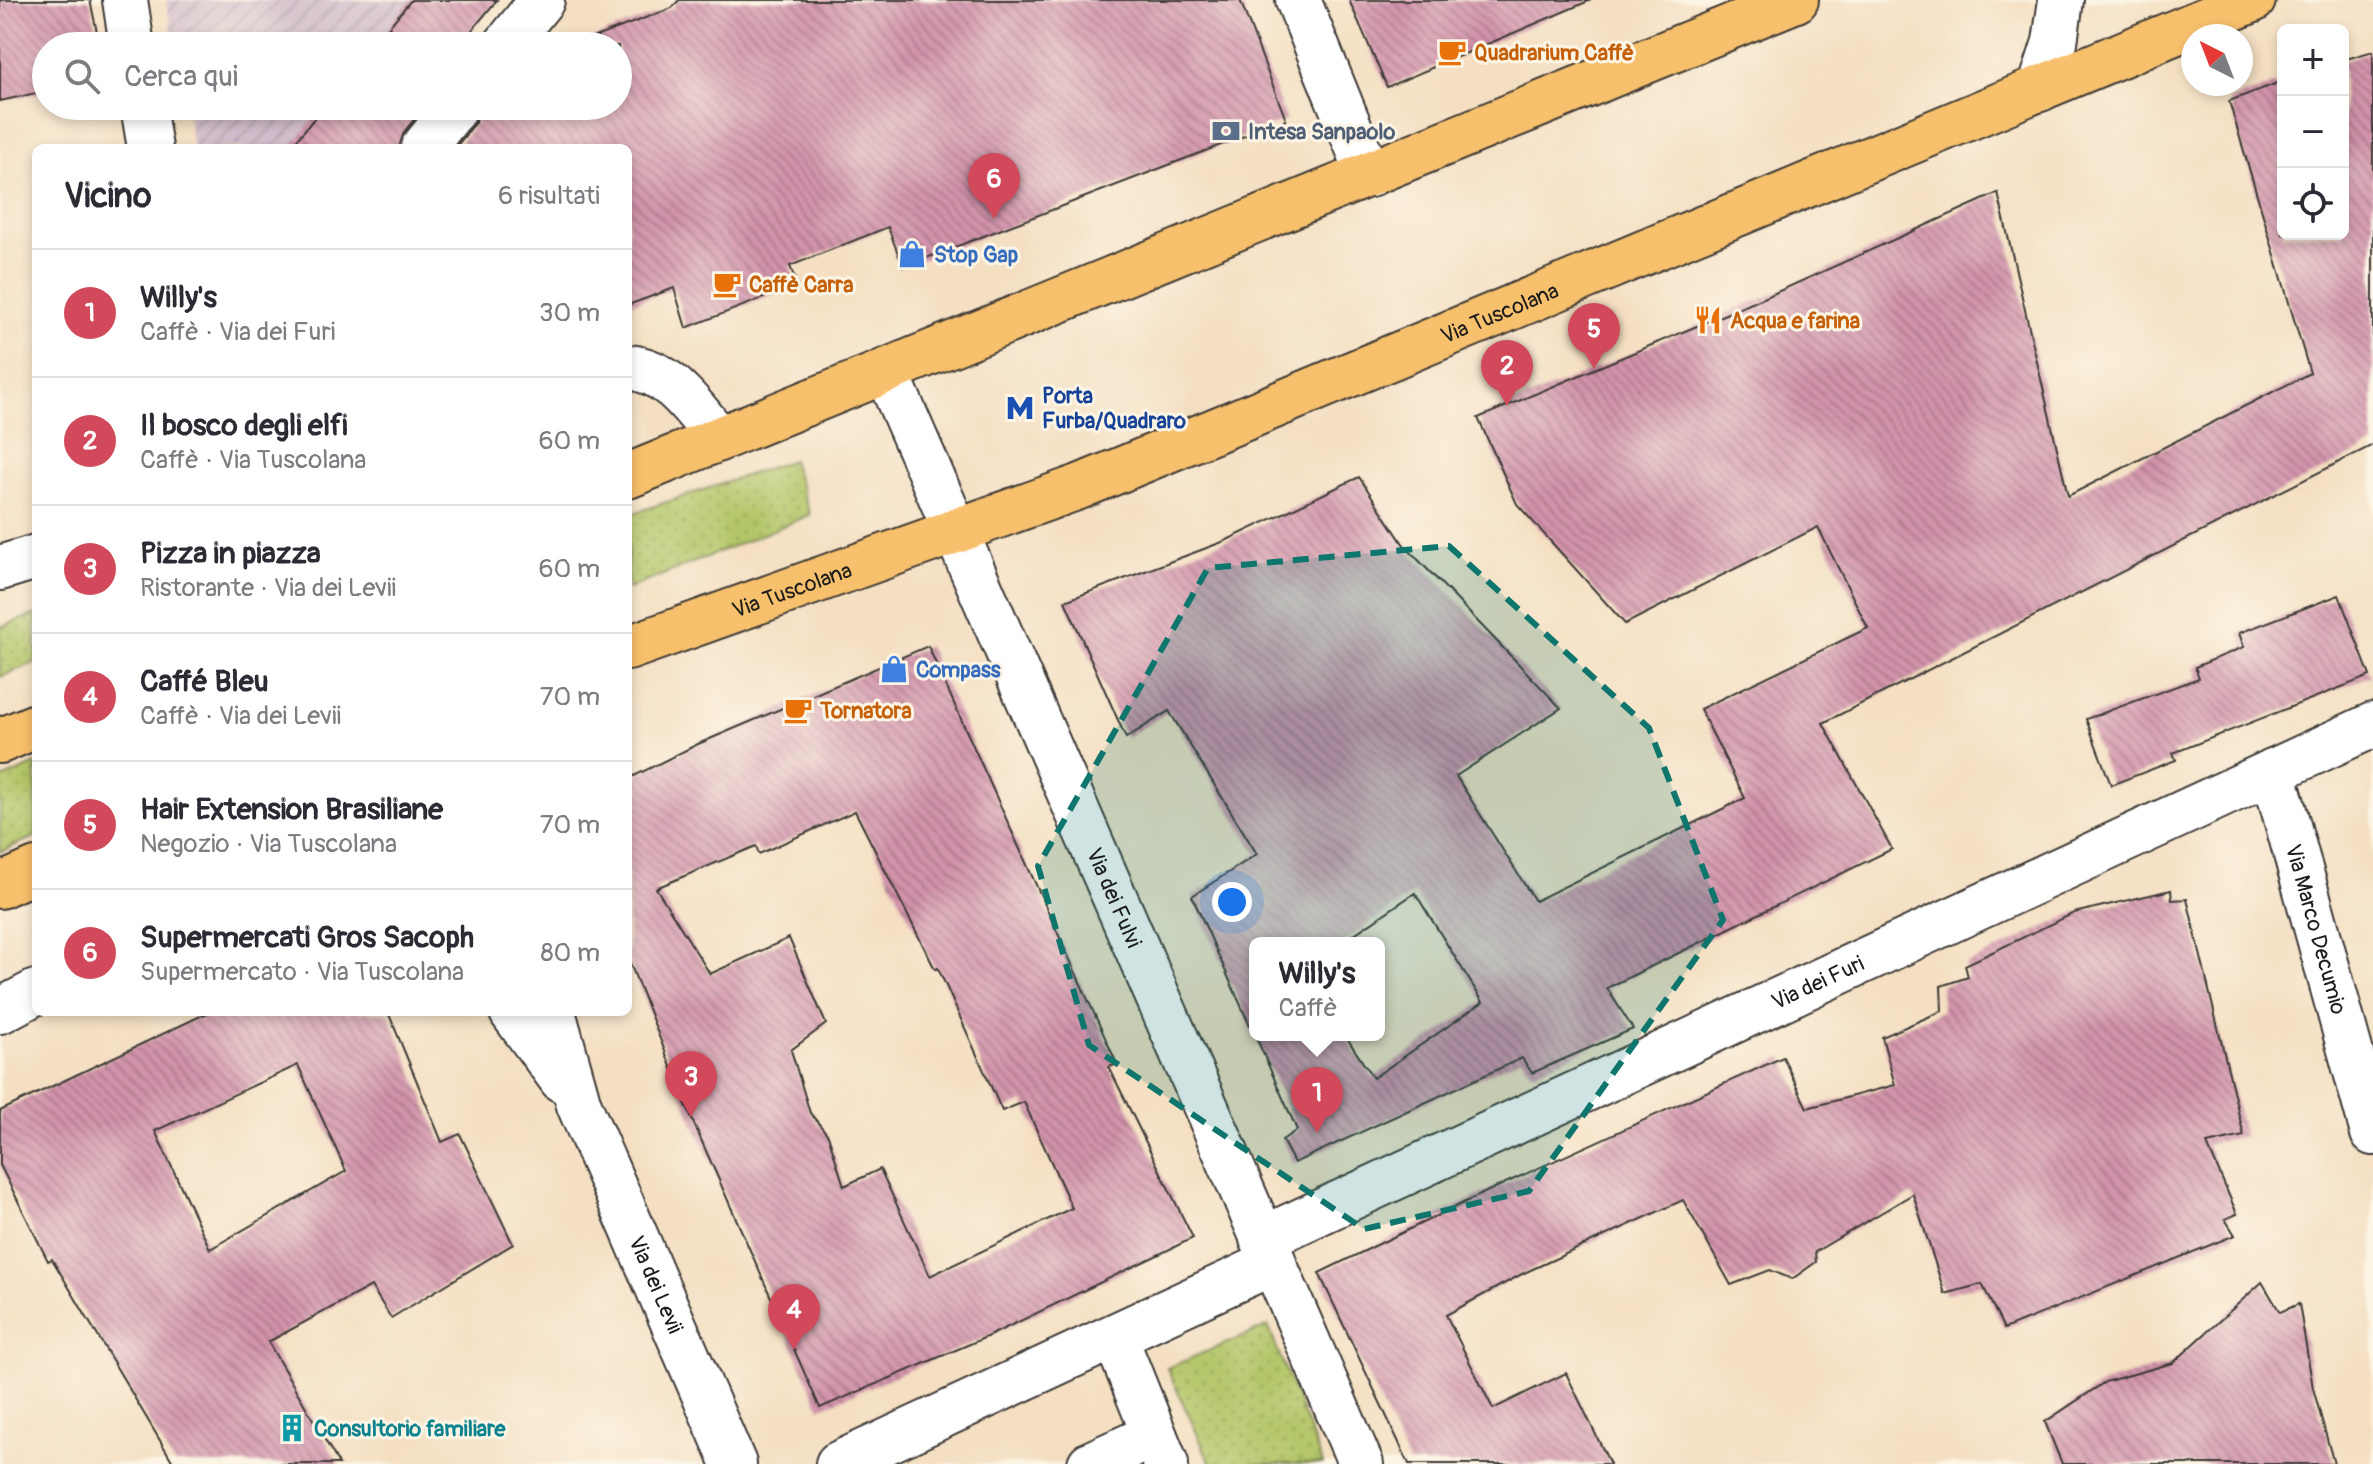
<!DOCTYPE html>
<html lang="it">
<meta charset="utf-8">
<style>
:root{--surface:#fff;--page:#f7f7f7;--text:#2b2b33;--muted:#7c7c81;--line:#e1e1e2;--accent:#d1495b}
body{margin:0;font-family:Pangolin,sans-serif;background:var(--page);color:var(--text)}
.controls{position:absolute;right:24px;top:24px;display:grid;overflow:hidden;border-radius:12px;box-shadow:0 4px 12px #0003}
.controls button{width:72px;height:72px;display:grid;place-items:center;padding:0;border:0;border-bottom:2px solid var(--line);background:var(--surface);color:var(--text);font:40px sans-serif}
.compass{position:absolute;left:2181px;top:24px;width:72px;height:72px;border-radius:50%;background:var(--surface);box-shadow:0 4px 12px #0003;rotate:318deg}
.you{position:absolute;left:1232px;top:902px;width:28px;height:28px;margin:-20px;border:6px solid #fff;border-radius:50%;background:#1a73e8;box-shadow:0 0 0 12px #1a73e833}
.badge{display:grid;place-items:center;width:52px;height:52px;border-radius:50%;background:var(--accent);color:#fff;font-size:26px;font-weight:700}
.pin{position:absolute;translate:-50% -66px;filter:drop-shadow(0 2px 4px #0008)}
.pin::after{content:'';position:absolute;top:42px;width:28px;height:24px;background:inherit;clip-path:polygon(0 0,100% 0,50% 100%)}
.popup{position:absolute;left:1249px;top:937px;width:136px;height:104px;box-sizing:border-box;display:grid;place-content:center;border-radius:12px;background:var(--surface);filter:drop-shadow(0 2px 6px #0005);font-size:26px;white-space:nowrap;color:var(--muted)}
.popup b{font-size:30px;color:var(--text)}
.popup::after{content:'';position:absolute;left:50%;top:100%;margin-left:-16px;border:16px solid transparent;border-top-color:var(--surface)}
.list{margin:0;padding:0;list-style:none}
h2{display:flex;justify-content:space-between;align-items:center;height:104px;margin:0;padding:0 32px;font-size:34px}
h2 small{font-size:26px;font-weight:400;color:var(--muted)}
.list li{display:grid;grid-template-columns:52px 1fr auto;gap:24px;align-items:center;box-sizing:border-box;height:128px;padding:0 32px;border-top:2px solid var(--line)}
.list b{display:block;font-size:30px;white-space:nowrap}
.list p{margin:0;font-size:26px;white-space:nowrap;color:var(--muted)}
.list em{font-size:26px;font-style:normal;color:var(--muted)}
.icon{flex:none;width:44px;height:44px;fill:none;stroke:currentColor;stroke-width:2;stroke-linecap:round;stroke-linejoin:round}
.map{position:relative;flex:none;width:2373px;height:1464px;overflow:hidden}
.search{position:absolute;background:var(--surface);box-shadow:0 4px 12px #0003;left:32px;top:32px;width:600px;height:88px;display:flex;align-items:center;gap:20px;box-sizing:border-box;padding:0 28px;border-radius:44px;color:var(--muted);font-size:30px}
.panel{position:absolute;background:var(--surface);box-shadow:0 4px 12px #0003;left:32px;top:144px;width:600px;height:872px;border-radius:12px}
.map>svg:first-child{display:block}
</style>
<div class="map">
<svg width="2373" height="1464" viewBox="0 0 2373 1464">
<defs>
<pattern id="industrial-furrows" width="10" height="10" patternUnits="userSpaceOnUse" patternTransform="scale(2)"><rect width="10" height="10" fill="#d1bdcb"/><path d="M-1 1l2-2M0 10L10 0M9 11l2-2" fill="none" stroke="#b3a2ae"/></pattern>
<pattern id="grass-dots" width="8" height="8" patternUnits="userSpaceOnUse" patternTransform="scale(2)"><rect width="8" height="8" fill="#b4c669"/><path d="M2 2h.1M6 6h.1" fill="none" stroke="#9aaa5a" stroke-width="1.8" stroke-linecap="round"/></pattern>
<pattern id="building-back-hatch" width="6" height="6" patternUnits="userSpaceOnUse" patternTransform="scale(2)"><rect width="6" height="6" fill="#d293ab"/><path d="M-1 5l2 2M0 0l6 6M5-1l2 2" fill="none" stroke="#aa778a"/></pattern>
</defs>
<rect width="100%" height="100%" fill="#fcf5e5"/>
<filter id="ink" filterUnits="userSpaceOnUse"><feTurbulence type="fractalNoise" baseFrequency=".0125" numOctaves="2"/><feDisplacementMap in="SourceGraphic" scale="16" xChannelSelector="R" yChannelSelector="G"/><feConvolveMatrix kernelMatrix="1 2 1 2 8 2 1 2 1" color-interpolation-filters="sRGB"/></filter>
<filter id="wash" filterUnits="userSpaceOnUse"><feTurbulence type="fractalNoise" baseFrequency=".006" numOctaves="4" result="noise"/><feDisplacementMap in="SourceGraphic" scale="32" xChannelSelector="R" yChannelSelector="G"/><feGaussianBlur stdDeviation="1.8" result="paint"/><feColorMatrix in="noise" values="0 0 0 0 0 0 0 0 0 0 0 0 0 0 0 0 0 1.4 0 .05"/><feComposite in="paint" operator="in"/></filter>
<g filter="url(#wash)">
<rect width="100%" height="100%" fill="#f4dfc2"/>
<!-- industrial -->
<g fill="url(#industrial-furrows)">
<path d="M166,0H497L459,46H175Z"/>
<path d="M186,106H410L375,148H193Z"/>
</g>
<!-- grass -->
<g fill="url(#grass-dots)" stroke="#687142" stroke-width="2">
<path d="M792,460L810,515L628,589V515Z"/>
<path d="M36,614V662L0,677V627Z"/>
<path d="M36,764V836L0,852V780Z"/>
<path d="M1268,1326L1323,1464H1211L1167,1368Z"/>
</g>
<g id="blocks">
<!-- building -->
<g fill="url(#building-back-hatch)" fill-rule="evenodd">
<path d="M0,0H90L100,46H46V91L0,101Z"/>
<path d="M411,0H497L459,46H373Z"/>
<path d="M679,0H1240L1286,120L903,267L888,227L790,266L797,285L686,328L674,288L628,305V148H455L476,122L481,106H618V46H571L672,8Z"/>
<path d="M1349,0H1591L1387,87Z"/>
<path d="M2373,51V445L1823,723L1892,849L1607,988L1633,1029L1532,1073L1522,1058L1294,1163L1282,1140L1297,1130L1255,1035H1345L1373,1078L1483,1002L1415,893L1341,943H1255V1037L1192,896L1257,854L1169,711L1126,738L1065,601L1225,541L1359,477L1404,545L1561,708L1456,776L1535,901L1745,798L1700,709L1868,628L1818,527L1625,624L1517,504L1478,418L1766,297L1998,193L2068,496L2310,373L2229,101L2283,81V234H2343V60Z"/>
<path d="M324,106L409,107L425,106L404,132L399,148H290Z"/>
<path d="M2339,595L2370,676L2173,753L2176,760L2111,785L2086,719L2199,678L2195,667L2244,647L2239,633Z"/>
<path d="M928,646L1117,1064L1109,1067L1193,1238L991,1335L820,1408L691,1117L628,958V779L698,744ZM855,811L935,969L938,968L1002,1111L1024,1102L1072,1208L930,1276L880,1169L844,1186L828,1135L810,1113L791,1050L826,1024L789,938L710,974L656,888L756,846L759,854Z"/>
<path d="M2171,890L2172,900L2187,899L2244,1136L2207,1144L2237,1214L2225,1219L2235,1235L2004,1329L1982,1284L1945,1294L1913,1194L1815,1252L1816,1262L1792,1279L1770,1270L1731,1285L1683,1200L1522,1274L1446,1315L1493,1409L1566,1373L1610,1464H1409L1319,1273L1488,1191L1783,1057L1807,1108L1895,1085L1882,1037L1942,1011L1941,986L1968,977L1965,965L2074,913Z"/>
<path d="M209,1012H388L442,1142L460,1134L513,1244L391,1318L371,1286L268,1342L339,1464H174L52,1259L48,1261L0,1165V1111ZM298,1065L346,1171L210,1249L155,1131Z"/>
<path d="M2262,1282L2280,1312L2299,1304L2313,1388L2334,1464H2062L2045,1422L2105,1382L2173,1363Z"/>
</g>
</g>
</g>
<g filter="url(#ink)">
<use href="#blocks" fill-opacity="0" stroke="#3c3935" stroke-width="2"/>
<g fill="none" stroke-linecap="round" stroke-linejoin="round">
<defs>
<g id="minor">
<path d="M125,0L132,46"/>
<path d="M1298,0L1369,175"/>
<path d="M505,46L542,0"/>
<path d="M2040,89L2055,42L2061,0"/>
<path d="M143,106L150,148"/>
<path d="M423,148L457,106"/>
<path d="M628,367C669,370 694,408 718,438"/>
<path id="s1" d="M886,371L1361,1464"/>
<path d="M0,568L36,557"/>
<path id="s2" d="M2273,771L2373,1133"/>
<path d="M0,1011L36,992"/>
<path d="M512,1012L562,1080"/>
<path id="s3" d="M553,1012L579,1105L734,1464"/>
<path id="s4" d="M1262,1239L2373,725"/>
<path d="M1115,1337L1166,1464"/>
<path d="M838,1464L1274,1262"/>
<path d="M1090,1464L1154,1435"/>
</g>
<g id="primary">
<path d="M628,476L1796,0"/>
<path id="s5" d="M628,648L1079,487L2253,0"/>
<path d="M0,741L36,726"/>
<path d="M0,886L36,870"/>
</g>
</defs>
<!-- minor casing -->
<use href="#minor" stroke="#3c3935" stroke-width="48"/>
<!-- primary casing -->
<use href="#primary" stroke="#3c3935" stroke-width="48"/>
<!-- minor -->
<use href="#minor" stroke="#fff" stroke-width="44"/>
<!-- primary -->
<use href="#primary" stroke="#f7c06c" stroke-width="44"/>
</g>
</g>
<!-- marked area -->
<path fill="#0f766e" fill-opacity="0.2" stroke="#0f766e" stroke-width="6" stroke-dasharray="16 10" stroke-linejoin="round" d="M1449,546L1649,728L1723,920L1529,1191L1364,1229L1089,1045L1038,866L1208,568Z"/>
<!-- icons -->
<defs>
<symbol id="cafe-bare" viewBox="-9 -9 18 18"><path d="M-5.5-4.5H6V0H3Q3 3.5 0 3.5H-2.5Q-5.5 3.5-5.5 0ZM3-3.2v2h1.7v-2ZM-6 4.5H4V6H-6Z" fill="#e8710a" stroke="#fcf5e5" stroke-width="2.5" paint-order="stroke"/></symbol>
<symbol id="bank-bare" viewBox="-9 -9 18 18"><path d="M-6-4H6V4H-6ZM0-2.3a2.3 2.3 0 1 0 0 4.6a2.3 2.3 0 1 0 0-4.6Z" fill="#5c6f8a" stroke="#fcf5e5" stroke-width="2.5" paint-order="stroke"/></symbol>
<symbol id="shop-bare" viewBox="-9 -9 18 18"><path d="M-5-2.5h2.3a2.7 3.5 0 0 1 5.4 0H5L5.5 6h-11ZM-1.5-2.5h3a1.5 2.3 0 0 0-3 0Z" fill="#3f7fe0" stroke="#fcf5e5" stroke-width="2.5" paint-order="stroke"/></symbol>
<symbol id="restaurant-bare" viewBox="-9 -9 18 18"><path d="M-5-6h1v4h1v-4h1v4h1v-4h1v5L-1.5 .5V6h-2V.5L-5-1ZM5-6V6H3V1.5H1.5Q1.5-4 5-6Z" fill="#e8710a" stroke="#fcf5e5" stroke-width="2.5" paint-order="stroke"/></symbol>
<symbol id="metro-bare" viewBox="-9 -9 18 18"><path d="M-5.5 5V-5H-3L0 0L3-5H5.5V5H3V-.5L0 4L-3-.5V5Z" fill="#1a4fb4" stroke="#fcf5e5" stroke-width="2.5" paint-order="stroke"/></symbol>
<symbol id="building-bare" viewBox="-9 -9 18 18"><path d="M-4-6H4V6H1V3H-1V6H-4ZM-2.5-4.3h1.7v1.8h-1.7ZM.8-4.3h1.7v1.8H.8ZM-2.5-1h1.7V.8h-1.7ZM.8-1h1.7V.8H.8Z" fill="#0f9aa8" stroke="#fcf5e5" stroke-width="2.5" paint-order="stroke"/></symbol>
</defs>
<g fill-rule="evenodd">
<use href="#cafe-bare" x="1432" y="32" width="40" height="40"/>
<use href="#bank-bare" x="1206" y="111" width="40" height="40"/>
<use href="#shop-bare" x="892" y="234" width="40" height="40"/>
<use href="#cafe-bare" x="707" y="264" width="40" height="40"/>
<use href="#restaurant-bare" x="1688" y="300" width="40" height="40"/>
<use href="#metro-bare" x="1000" y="388" width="40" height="40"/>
<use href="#shop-bare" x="874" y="649" width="40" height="40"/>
<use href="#cafe-bare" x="778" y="690" width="40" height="40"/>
<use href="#building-bare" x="272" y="1408" width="40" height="40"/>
</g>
<g text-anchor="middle" stroke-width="6" stroke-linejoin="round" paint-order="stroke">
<!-- food labels -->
<g font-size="22" font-weight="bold" fill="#c56008" stroke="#fcf5e5" text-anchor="start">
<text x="1474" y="60">Quadrarium Caffè</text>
<text x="749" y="292">Caffè Carra</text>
<text x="1730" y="328">Acqua e farina</text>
<text x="820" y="718">Tornatora</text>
</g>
<!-- service labels -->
<g font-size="22" font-weight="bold" fill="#4e5e75" stroke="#fcf5e5" text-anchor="start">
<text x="1248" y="139">Intesa Sanpaolo</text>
</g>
<!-- shop labels -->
<g font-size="22" font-weight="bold" fill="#366cbe" stroke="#fcf5e5" text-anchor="start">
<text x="934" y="262">Stop Gap</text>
<text x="916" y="677">Compass</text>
</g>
<!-- street labels -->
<g font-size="22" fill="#1c1c1c" stroke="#fcf5e5">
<text dy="8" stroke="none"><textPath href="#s5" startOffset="934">Via Tuscolana</textPath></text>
<text dy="8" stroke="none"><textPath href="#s5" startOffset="174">Via Tuscolana</textPath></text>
<text dy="8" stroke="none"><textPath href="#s1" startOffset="574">Via dei Fulvi</textPath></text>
<text dy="8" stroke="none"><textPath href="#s2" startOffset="164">Via Marco Decumio</textPath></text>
<text dy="8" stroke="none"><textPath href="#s4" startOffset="612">Via dei Furi</textPath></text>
<text dy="8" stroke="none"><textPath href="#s3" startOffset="292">Via dei Levii</textPath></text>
</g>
<!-- transit labels -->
<g font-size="22" font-weight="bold" fill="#164399" stroke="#fcf5e5" text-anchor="start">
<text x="1042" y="403">Porta<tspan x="1042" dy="25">Furba/Quadraro</tspan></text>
</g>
<!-- culture labels -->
<g font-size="22" font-weight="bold" fill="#0d838f" stroke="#fcf5e5" text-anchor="start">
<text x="314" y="1436">Consultorio familiare</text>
</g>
</g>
</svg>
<div class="controls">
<button>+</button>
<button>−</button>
<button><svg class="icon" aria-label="locate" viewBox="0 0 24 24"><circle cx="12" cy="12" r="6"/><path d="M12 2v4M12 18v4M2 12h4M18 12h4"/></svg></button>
</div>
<svg class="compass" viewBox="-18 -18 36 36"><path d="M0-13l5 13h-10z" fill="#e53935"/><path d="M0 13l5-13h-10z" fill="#7c7c81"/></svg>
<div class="you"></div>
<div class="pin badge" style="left:1317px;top:1133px">1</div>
<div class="popup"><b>Willy's</b>Caffè</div>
<div class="pin badge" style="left:1507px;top:406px">2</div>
<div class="pin badge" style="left:691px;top:1117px">3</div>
<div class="pin badge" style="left:794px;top:1350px">4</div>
<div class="pin badge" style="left:1594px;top:369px">5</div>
<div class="pin badge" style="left:994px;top:219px">6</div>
<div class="search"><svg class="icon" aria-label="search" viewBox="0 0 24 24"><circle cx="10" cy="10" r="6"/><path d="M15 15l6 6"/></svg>Cerca qui</div>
<section class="panel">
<h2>Vicino<small>6 risultati</small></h2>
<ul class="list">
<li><span class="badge">1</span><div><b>Willy's</b><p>Caffè · Via dei Furi</p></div><em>30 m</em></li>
<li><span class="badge">2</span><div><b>Il bosco degli elfi</b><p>Caffè · Via Tuscolana</p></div><em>60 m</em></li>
<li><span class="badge">3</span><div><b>Pizza in piazza</b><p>Ristorante · Via dei Levii</p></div><em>60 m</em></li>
<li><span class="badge">4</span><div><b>Caffé Bleu</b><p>Caffè · Via dei Levii</p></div><em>70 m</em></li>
<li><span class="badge">5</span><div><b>Hair Extension Brasiliane</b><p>Negozio · Via Tuscolana</p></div><em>70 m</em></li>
<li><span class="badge">6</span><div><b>Supermercati Gros Sacoph</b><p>Supermercato · Via Tuscolana</p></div><em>80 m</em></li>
</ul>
</section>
</div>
